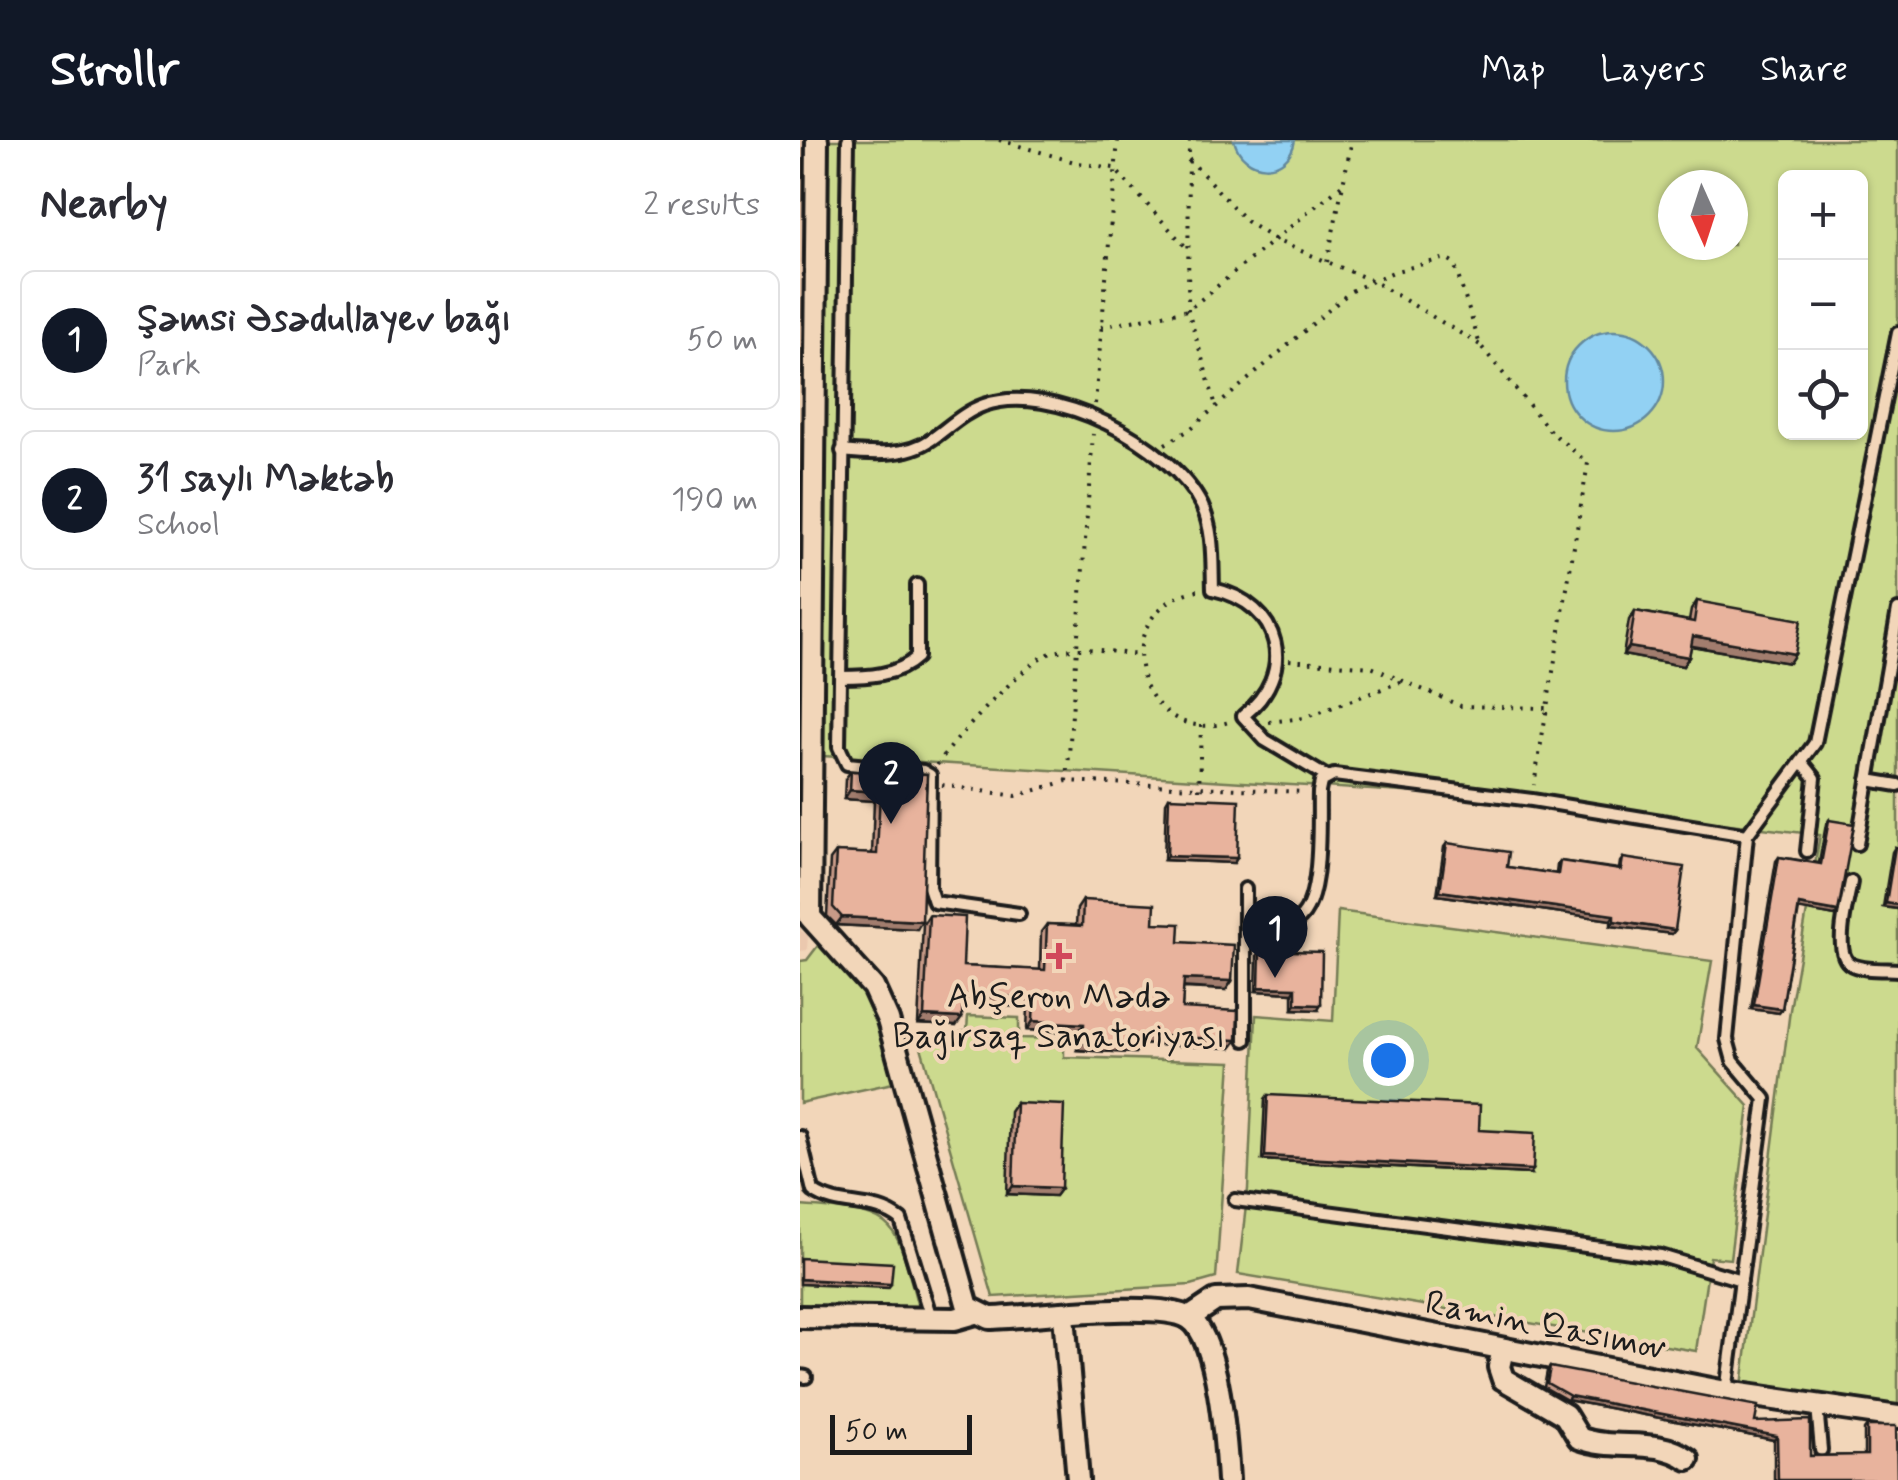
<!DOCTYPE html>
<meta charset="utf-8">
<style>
:root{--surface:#fff;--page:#f2f2f3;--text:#2b2b33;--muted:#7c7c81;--line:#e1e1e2;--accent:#111827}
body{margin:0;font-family:Mynerve,sans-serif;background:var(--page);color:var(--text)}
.controls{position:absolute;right:30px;top:30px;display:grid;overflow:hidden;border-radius:15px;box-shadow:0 2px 8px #0004}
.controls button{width:90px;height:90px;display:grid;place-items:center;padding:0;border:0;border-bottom:2px solid var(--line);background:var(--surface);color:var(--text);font:50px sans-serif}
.compass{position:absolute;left:858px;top:30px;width:90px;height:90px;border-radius:50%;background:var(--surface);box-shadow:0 2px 8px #0004;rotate:177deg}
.scale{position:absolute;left:30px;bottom:25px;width:142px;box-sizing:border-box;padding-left:10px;border:5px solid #1c1c1c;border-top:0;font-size:28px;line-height:35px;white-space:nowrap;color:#1c1c1c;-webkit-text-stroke:8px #f2d6b9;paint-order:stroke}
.you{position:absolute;left:588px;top:920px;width:35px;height:35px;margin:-25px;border:8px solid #fff;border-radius:50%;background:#1a73e8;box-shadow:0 0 0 15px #1a73e833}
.badge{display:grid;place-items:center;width:65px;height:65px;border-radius:50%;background:var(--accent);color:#fff;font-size:32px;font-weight:700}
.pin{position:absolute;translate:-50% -82px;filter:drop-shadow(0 2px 5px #0008)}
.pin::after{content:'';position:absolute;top:52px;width:35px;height:30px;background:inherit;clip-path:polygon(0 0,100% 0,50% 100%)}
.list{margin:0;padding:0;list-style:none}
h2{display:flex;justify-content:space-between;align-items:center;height:130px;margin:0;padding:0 40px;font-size:42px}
h2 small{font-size:32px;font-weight:400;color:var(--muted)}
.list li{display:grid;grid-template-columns:65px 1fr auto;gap:30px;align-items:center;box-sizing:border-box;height:140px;margin:0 20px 20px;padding:0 20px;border:2px solid var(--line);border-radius:15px}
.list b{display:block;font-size:38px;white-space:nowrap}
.list p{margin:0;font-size:32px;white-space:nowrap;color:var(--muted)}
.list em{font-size:32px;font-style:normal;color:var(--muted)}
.icon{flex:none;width:55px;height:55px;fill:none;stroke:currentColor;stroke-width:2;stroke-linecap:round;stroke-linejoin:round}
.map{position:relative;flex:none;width:1098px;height:1340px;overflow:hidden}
header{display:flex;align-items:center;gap:60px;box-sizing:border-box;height:140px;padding:0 50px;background:var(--accent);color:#fff}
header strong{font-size:48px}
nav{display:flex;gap:55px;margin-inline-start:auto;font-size:35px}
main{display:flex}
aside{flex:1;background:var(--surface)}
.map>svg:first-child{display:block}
</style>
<header>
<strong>Strollr</strong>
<nav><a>Map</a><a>Layers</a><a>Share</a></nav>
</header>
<main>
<aside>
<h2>Nearby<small>2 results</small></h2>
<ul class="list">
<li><span class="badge">1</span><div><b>Şəmsi Əsədullayev bağı</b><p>Park</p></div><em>50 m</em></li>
<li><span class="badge">2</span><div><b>31 saylı Məktəb</b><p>School</p></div><em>190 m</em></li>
</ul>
</aside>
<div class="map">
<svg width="1098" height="1340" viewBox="0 0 1098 1340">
<rect width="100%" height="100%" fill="#f2d6b9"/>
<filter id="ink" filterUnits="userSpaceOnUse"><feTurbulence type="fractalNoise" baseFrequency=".01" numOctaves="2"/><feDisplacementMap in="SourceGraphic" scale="20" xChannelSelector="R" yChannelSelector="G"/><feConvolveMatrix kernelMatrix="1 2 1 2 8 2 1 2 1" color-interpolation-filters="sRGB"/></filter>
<g filter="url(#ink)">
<!-- built -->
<path fill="#ebc8ae" d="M0,0H8L1,791L8,795L7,810L0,811Z"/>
<!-- green -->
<g fill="#ccda8e" stroke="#747b55" stroke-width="2.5" fill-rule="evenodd">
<path d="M26,0H1098V1266L942,1246L990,870L1020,695L732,660L23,616ZM986,38H1060V292H986ZM873,45H933V105H873Z"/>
<path d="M538,771L912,821L897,908L949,966L930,1119L910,1117L896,1211L438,1134L448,1049L456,875L533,881Z"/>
<path d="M20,803C75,859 77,867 93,943L0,963V821L7,820Z"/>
<path d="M168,876L219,878V898L264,899V917L431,922L416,1138L391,1145L193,1157L119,900L167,891Z"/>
<path d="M0,1066C101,1073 94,1077 119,1171L0,1169Z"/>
</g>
<!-- water -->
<g fill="#92d1f3" stroke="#63899d" stroke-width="2.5">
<path d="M434,0H495C489,37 442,34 434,0Z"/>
<circle cx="814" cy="241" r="50"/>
</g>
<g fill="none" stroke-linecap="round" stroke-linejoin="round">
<defs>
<g id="service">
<path d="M48,0L39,607L47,624L123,631L130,635L129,747L134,762L219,774"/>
<path d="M42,311C71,314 107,317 132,299C149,287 164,272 184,265C251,241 372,304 402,366C414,391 412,421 413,449C482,464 498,533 443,576L465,600L527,637"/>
<path d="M41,537C67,537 97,536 117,517V445"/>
<path d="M1003,623L1015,638L1007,711"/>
<path d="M1068,640L1098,645"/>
<path d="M1057,704L1098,470"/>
<path d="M1051,742C1048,760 1033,809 1049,823C1059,831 1086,829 1098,830"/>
<path d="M445,787C460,786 479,788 494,782C524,770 518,681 519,652L521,642L534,635L732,660L947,695"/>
<path d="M445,900V749"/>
<path d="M0,997L13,1051C39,1070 74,1058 101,1080L131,1178"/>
<path d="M435,1060L861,1116L941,1140"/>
<path d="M0,1236L6,1237"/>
<path d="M926,1252L965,959L933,921L927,899L947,695L1015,603L1098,193"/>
<path d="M1017,1266L1021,1310"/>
</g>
<g id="minor">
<path d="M17,0L10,777L73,847L88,880L168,1167L190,1178C230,1177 360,1160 389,1178C419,1197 426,1306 428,1340"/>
<path d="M264,1175L278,1340"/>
<path d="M0,1177L155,1179L176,1173"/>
<path d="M389,1178L416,1160L449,1159L926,1252L1098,1277"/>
<path d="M703,1209L699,1227L703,1239L765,1275L779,1298C816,1312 854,1296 888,1319"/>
</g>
</defs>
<!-- service casing -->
<use href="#service" stroke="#1c1c1c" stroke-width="18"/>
<!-- minor casing -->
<use href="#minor" stroke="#1c1c1c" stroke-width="28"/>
<!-- path -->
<g stroke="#1c1c1c" stroke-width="4" stroke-dasharray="2.5 8" stroke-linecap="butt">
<path d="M199,0L278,23L314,28L385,106"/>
<path d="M389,0L388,170L416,266"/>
<path d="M389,19L446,81L475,100L573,141L680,205"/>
<path d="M527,122L552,0"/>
<path d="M301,187L388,170L543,44"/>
<path d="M295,264L318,0"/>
<path d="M365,304L389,290L551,151L593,132L646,118L654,123L680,205L751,292L788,323L734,645"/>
<path d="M398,450C298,472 340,613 432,581"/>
<path d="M489,520L571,527L661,566L746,568"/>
<path d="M469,582L504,578L603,541"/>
<path d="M137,625C152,602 223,525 246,515C274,503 311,512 339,515"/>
<path d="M267,641L293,294"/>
<path d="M142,645L216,656L267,641L504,652"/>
<path d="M399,650L401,585"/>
</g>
<!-- service -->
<use href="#service" stroke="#f2d6b9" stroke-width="10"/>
<!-- minor -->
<use href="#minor" stroke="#f2d6b9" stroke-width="20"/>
</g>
<!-- wall -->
<g fill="#c89a87" stroke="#1c1c1c" stroke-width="2.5">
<path d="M897,461L995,514L989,523L891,506L889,517L883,526L823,515L829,480L835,471L889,481L891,470Z"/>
<path d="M51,631L127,634L117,789L36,785L27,776L30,720L36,712L72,714L74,661L44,659L45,639Z"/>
<path d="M369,657L437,718L434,723L364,720L366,662Z"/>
<path d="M1029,680L1035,776L999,769L982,869L979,873L951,869L976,721L979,717L1019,723L1026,684Z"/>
<path d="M647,703L707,727L756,734L757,725L760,721L819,729L820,722L823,718L875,790L872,794L811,786V780L637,755L644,707Z"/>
<path d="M1095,707L1098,708V769L1083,767L1092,712Z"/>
<path d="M283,760L354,783L432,841L426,850L383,848L382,868L437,900L431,908L341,904L335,913L277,910L278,892L227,890L228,867L162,864L156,886L118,884L123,784L129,775L163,826L240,830L241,792L247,784L276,785L277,769Z"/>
<path d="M460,810L518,870L493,869V853L456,851L457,815Z"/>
<path d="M468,955L679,990L730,1034L462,1020L465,959Z"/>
<path d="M216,963L261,1048L255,1056L207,1054L210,972Z"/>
<path d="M750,1227L955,1282L1010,1316L1064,1315V1290L1067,1286L1097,1340H974V1300L767,1260L744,1247L747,1231Z"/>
</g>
<!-- shaded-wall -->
<g fill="#a27d6e" stroke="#1c1c1c" stroke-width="2.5">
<path d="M893,496L995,514L989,523L887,505Z"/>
<path d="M829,507L889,517L883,526L823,515Z"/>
<path d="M50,650L80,652L74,661L44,659Z"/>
<path d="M367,716L437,718L434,723L364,720Z"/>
<path d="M640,751L814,775L811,780L637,755Z"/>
<path d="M1086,763L1098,765V769L1083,767Z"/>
<path d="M999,765L1038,772L1035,776L996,769Z"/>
<path d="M42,777L122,781L117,789L36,785Z"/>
<path d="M814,781L875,790L872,794L811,786Z"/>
<path d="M384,839L432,841L426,850L378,847Z"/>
<path d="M459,847L496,848L493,853L456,851Z"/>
<path d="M163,855L234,858L228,867L157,863Z"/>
<path d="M496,864L521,865L518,870L493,869Z"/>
<path d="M954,865L982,869L979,873L951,869Z"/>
<path d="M124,876L162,878L156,886L118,884Z"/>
<path d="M233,881L284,884L278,892L227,890Z"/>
<path d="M341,895L437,900L431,908L335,904Z"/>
<path d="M283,902L341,905L335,913L277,910Z"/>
<path d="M465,1016L733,1030L730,1034L462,1020Z"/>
<path d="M213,1046L261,1048L255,1056L207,1054Z"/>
<path d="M0,1139L91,1144L88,1148L0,1144Z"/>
<path d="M770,1256L977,1296L974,1300L767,1260Z"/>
</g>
<!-- building -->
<g fill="#e8b39d" stroke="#1c1c1c" stroke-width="2.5">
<path d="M897,461L1001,480L995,514L893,496L889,517L829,507L835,471L894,482Z"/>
<path d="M51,631L127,634L122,781L42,777L33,767L36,712L77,714L80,652L50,650Z"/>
<path d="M369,657L439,660L437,718L367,716Z"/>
<path d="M1029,680L1054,684L1038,772L999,765L982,869L954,865L979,717L1021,724Z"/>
<path d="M647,703L709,712L707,727L758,734L760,721L821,730L823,718L884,727L875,790L814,781V775L640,751Z"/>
<path d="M1095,707L1098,708V765L1086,763Z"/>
<path d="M283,760L355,764L354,783L380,784L379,802L434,805L432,841L384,839L382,868L438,871L437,900L341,895V905L283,902L284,884L233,881L234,858L163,855L162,878L124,876L129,775L165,777L163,826L245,830L247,784L282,786Z"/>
<path d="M460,810L522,812L521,865L496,864V848L459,847Z"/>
<path d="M468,955L680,965L679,990L735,993L733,1030L465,1016Z"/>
<path d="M216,963L264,965L261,1048L213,1046Z"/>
<path d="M0,1118L93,1123L91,1144L0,1139Z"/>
<path d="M750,1227L958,1266L955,1282L1010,1280V1316L1067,1315V1286H1096L1097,1340H978L977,1296L770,1256L747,1243Z"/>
</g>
</g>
<!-- markers -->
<path fill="#d1495b" stroke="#f2d6b9" stroke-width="4" d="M254 801h10v10h10v10h-10v10h-10v-10h-10v-10h10z"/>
<g text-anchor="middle" stroke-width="8" stroke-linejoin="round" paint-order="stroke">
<!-- poi labels -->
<g font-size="35" fill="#1c1c1c" stroke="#f2d6b9">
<text x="259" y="867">Abşeron Mədə<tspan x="259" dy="40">Bağırsaq Sanatoriyası</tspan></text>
</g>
<!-- street labels -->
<g font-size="35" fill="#1c1c1c" stroke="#f2d6b9">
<text transform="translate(746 1184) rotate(11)" y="12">Ramin Qasımov</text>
</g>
</g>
</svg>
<div class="controls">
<button>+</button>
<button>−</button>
<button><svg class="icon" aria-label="locate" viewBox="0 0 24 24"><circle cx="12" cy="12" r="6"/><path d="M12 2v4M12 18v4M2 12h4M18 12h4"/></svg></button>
</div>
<svg class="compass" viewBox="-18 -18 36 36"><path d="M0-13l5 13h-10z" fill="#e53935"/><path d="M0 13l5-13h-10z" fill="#7c7c81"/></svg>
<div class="scale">50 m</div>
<div class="you"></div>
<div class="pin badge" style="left:475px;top:838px">1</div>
<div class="pin badge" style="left:91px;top:684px">2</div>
</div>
</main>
